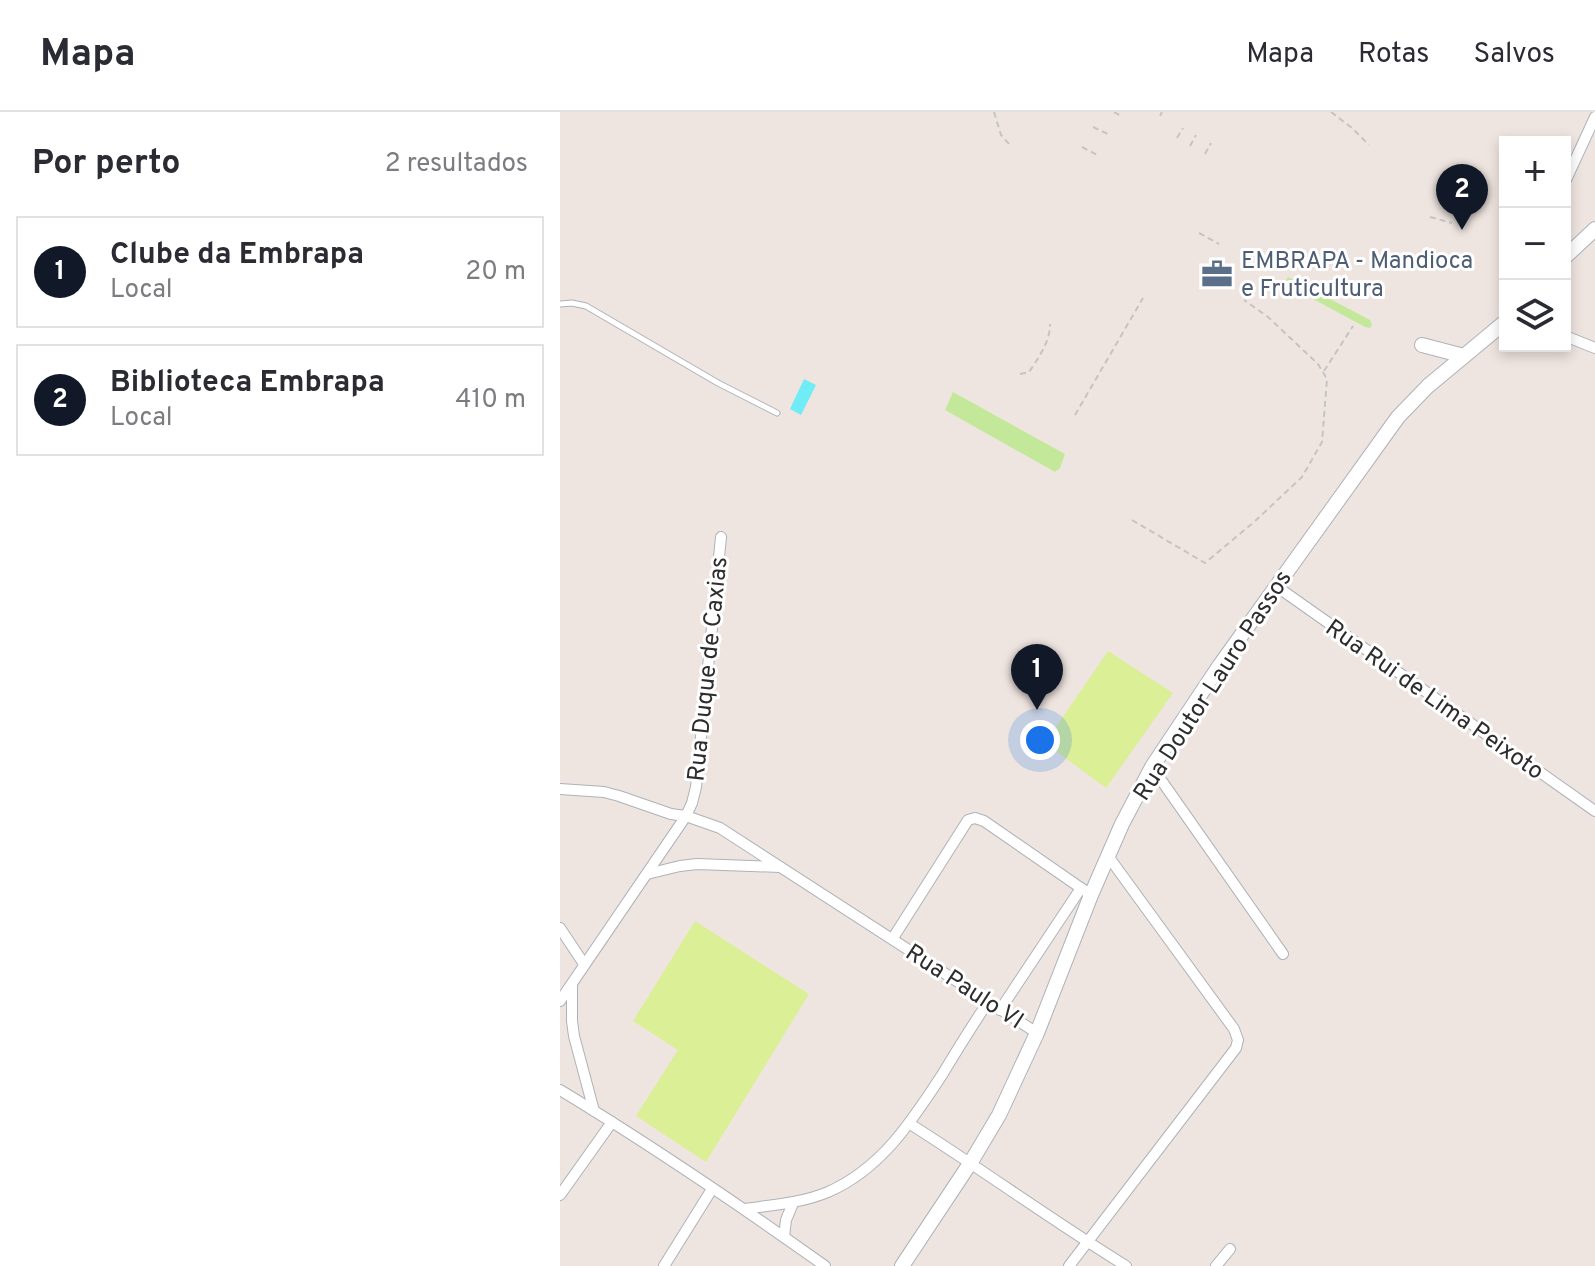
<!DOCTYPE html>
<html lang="pt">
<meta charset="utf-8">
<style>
:root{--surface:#fff;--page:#f7f7f7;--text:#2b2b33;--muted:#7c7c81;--line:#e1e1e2;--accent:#111827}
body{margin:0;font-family:Overpass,sans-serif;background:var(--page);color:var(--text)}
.controls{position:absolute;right:24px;top:24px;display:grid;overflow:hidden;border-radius:0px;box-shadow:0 4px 12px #0003}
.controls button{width:72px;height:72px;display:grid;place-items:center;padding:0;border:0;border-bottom:2px solid var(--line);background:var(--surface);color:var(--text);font:40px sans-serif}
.you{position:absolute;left:480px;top:628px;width:28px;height:28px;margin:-20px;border:6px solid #fff;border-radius:50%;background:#1a73e8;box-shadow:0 0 0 12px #1a73e833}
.badge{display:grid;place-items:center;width:52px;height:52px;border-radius:50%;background:var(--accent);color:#fff;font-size:26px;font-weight:700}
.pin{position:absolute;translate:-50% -66px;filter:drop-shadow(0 2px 4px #0008)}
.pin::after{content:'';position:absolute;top:42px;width:28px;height:24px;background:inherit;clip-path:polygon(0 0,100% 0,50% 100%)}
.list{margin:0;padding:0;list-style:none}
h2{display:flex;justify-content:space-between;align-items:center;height:104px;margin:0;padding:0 32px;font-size:34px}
h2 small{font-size:26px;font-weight:400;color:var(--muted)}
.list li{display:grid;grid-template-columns:52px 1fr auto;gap:24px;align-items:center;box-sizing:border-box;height:112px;margin:0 16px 16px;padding:0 16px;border:2px solid var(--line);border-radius:0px}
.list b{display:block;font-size:30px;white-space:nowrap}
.list p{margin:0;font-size:26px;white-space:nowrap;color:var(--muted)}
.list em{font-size:26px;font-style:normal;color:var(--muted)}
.icon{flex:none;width:44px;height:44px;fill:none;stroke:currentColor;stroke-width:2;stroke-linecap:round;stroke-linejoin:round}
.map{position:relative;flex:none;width:1035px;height:1154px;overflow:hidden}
header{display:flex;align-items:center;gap:48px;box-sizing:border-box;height:112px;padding:0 40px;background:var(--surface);border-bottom:2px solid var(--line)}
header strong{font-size:38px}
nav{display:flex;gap:44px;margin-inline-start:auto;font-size:28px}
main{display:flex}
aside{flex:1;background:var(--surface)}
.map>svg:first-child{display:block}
</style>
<header>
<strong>Mapa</strong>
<nav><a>Mapa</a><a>Rotas</a><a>Salvos</a></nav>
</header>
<main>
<aside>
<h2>Por perto<small>2 resultados</small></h2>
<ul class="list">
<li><span class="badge">1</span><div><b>Clube da Embrapa</b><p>Local</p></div><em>20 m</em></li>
<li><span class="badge">2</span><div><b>Biblioteca Embrapa</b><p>Local</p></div><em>410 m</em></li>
</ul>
</aside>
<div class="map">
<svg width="1035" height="1154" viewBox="0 0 1035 1154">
<rect width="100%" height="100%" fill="#efe5e0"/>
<!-- green -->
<g fill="#c4e89a">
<path d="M728,165L810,208L812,213L810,216L805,215L727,173L725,170Z"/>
<path d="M393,280L505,342L500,356L495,360L385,298Z"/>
</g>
<!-- pitch -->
<g fill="#dbef96">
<path d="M548,539L613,581L546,676L485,631Z"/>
<path d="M135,809L249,882L146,1050L76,1004L118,938L73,909Z"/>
</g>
<!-- water -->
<path fill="#6fecf5" d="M244,267L256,273L241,303L230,297Z"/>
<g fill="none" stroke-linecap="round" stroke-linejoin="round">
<defs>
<path id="lane" d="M0,192L12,191L26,194L158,271L217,301"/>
<g id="street">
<path d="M1005,70L1035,5"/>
<path d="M1005,224L1035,236"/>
<path d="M716,474L1035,699"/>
<path d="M592,655L723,842"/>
<path d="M0,677L44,680L59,684L111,702L126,704L160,716L477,921"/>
<path d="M87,762L120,754L137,752L220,755"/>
<path d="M0,816L24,852"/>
<path d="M333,826L408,708L415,706L424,709L531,783"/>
<path d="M12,872V909L14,924L34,999"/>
<path d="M0,889L126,704L132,691L136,675L161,425"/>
<path d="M440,898L521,776"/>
<path d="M0,978C91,1033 179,1093 265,1154"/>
<path d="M350,1012C423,1058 493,1109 566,1154"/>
<path d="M0,1083L52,1010"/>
<path d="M184,1097C212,1093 242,1091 268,1080C321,1057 352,1009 382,963C397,938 412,914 428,890"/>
<path d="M224,1125L226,1108L233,1091"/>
<path d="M104,1154L152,1077"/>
<path d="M509,1154L676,936L678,928L674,917L548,744"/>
<path d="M656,1154L670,1137"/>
</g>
<g id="secondary">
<path d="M1005,145L1035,117"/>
<path d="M862,233L904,244"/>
<path d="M342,1154L411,1050L439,1003L477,921L531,783L562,712L592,655L660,553L838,305L868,274L945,210"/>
</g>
</defs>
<!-- lane casing -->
<use href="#lane" stroke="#adb2ba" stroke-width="7"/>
<!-- street casing -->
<use href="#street" stroke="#adb2ba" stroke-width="12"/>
<!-- secondary casing -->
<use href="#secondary" stroke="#adb2ba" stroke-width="16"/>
<!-- path -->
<g stroke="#c4c4c4" stroke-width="2" stroke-dasharray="6 4" stroke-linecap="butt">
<path d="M434,0L441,23L450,33"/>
<path d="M554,0L561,4"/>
<path d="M771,0L792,16L809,33"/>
<path d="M600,4L602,0"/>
<path d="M533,15L550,23"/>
<path d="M617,26L623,16"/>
<path d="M630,34L636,23"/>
<path d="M522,35L539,44"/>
<path d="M645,42L651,31"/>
<path d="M870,105L892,111"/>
<path d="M639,121L659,132"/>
<path d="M764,259L793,214"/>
<path d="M460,262L469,260C479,245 490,230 490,212"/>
<path d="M515,303L583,186"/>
<path d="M572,408L645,451L694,410L742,365L762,330L767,267L758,252L708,205L684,188"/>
</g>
<!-- lane -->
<use href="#lane" stroke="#fff" stroke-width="5"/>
<!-- street -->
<use href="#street" stroke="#fff" stroke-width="10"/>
<!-- secondary -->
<use href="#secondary" stroke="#fff" stroke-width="14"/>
</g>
<!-- icons -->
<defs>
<symbol id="office-bare" viewBox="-9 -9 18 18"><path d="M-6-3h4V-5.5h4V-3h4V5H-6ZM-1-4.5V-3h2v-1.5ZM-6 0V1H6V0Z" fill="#5c6f8a" stroke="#fff" stroke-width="2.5" paint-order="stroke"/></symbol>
</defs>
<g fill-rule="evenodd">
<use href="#office-bare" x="635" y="140" width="44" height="44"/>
</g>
<g text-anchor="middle" stroke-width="6" stroke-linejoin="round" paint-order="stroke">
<!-- service labels -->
<g font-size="24" fill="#4e5e75" stroke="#fff" text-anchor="start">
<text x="681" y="156">EMBRAPA - Mandioca<tspan x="681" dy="28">e Fruticultura</tspan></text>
</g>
<!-- street labels -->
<g font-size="24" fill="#2d2d2d" stroke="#fff">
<text transform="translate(147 557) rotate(-84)" y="8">Rua Duque de Caxias</text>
<text transform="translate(652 573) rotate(-57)" y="8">Rua Doutor Lauro Passos</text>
<text transform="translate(875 587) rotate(35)" y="8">Rua Rui de Lima Peixoto</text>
<text transform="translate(405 874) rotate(33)" y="8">Rua Paulo VI</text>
</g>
</g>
</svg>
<div class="controls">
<button>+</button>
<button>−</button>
<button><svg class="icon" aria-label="layers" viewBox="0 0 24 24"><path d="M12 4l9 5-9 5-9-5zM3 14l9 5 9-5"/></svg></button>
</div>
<div class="you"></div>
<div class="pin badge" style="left:477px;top:598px">1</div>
<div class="pin badge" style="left:902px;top:118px">2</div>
</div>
</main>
